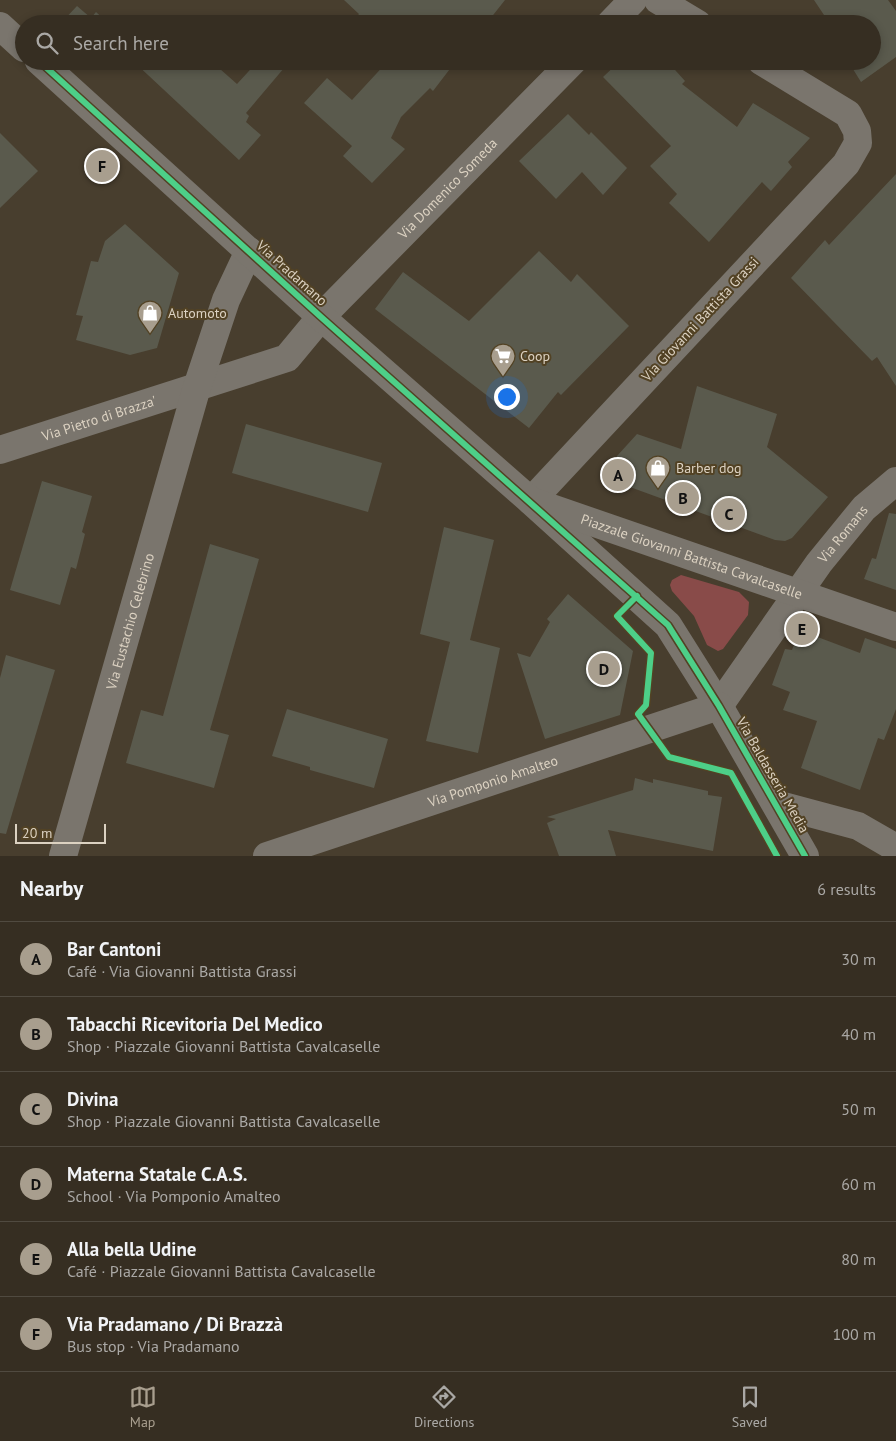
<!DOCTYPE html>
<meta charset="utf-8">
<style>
:root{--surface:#362e22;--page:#413a2f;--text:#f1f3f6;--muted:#aaa8a5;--line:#504a40;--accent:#a89e8e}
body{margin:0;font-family:"PT Sans",sans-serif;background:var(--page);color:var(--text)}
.scale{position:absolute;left:15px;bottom:12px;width:91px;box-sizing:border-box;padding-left:5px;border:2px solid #dbd1c1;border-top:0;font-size:14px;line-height:18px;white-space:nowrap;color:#dbd1c1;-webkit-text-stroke:4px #524224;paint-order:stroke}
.you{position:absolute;left:506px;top:396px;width:18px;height:18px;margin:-12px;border:4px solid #fff;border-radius:50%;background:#1a73e8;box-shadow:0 0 0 8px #1a73e833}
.badge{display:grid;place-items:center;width:32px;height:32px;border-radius:50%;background:var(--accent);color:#111;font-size:16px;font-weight:700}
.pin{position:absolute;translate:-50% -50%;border:2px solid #fff;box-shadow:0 1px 5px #0006}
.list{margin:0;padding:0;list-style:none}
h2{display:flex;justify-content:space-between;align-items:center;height:65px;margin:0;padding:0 20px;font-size:21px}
h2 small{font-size:16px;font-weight:400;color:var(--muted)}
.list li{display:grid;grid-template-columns:32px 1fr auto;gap:15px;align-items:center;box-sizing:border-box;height:75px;padding:0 20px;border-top:1px solid var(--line)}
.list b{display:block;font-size:19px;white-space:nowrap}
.list p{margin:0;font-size:16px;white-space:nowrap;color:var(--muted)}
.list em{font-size:16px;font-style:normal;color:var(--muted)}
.icon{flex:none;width:28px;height:28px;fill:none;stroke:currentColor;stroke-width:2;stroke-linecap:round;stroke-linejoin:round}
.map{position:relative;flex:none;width:896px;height:856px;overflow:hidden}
.search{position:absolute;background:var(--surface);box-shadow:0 2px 8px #0003;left:15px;right:15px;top:15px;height:55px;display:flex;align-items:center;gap:12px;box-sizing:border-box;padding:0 18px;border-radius:28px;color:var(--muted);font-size:19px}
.sheet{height:515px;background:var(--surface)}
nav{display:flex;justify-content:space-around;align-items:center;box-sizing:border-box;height:70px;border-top:1px solid var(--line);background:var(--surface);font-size:14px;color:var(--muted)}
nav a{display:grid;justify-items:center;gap:2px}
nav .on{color:var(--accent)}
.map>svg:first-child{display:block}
</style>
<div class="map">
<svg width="896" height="856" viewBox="0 0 896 856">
<rect width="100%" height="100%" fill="#483e2e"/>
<!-- green -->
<path fill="#894b49" d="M681,575L739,592L749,602L748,615L723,649L718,651L707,645L694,616L672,591L670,585L672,580Z"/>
<!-- building -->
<g fill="#5a5a4d">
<path d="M344,0H505L486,24H361L355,19L359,14Z"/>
<path d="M814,0H888L896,11V57L861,82L848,61H872V24H830Z"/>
<path d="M77,6L91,18L96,12L109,24H60Z"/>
<path d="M133,61H211L237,84L258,61H290L246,113L249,116L246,122L261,135L239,160Z"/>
<path d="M388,61H456L433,91L430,88L401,117L391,138L405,149L372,183L343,156L352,146L304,103L327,78L352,100Z"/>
<path d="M620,61H667L685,81L682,84L737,127L753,103L810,138L788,162L792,167L771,191L762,182L709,242L669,203L677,194L650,166L671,146L603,77Z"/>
<path d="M568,114L589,135L591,132L627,168L603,195L582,172L556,199L519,161Z"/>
<path d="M0,133L38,171L0,208Z"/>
<path d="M896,174V386L877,357L872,361L791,278L825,240L829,245Z"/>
<path d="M125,224L179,273L157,348L130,355L76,340L83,316L76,315L91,261L98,262L105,241Z"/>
<path d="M539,251L571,282L577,274L629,326L561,395L558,392L529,428L375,309L403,272L469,321Z"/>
<path d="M697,386L777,414L767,447L828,497L792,538L785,541L775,540L608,479L617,456L637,434L681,449Z"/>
<path d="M246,424L382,463L368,512L232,473Z"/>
<path d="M42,481L92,496L82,532L85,534L76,569L71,567L60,605L10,590Z"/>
<path d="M889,513L896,514V590L864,579L872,558L876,559Z"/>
<path d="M444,527L494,540L470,640L500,648L478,753L426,741L450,642L420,634Z"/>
<path d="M210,544L259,559L210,730L229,735L214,788L126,763L141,710L163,716Z"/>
<path d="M568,594L633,651L620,715L545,739L517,653L530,657L550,622L547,619Z"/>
<path d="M799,630L860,653L865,638L896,649V709L884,740L878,738L860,790L801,768L817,721L783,710L790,692L772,685L785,649L792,650Z"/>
<path d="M6,655L55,670L6,834L0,833V678Z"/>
<path d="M287,709L388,739L374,788L310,770V767L272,756Z"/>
<path d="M635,778L653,783V779L708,791V795L722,797L713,851L608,830L616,856H559L547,823L556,819L547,817L633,790Z"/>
</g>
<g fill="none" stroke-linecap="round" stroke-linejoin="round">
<!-- minor -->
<g stroke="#7a756d" stroke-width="28">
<path d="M658,0L698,24"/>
<path d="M610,24L633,0"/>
<path d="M761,61L848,114L857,131L858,143L846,164L531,501L668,625L719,706L805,856"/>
<path id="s1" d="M0,450L287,358L321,317L573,61"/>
<path id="s2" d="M719,706L819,563L864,508L896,481"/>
<path d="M776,804L858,826L896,848"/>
<path id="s3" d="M63,856L197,387L226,300L249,251"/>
<path id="s4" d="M267,856L719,706"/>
</g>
<!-- tertiary -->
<g stroke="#7a756d" stroke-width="28">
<path d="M0,26L24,48"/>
<path id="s5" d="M39,61L321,317L531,501L896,627"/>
</g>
<defs>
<g id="cycleway">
<path d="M39,61L321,317L668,625L719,706L805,856"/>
<path d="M637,596L617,616L651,653L646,705L638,714L669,757L731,773L777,856"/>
</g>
</defs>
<!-- cycleway casing -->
<use href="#cycleway" stroke="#524224" stroke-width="9"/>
<!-- cycleway -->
<use href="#cycleway" stroke="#4dcf88" stroke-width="6"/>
</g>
<!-- icons -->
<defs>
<symbol id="shop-pin" viewBox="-11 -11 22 30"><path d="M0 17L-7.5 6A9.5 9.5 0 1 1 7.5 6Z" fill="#a89e8e" stroke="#524224"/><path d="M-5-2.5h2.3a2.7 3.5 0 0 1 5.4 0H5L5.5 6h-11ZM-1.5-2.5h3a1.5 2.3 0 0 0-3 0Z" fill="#fff"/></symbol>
<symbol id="supermarket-pin" viewBox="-11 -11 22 30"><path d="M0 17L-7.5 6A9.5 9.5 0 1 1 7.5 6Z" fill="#a89e8e" stroke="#524224"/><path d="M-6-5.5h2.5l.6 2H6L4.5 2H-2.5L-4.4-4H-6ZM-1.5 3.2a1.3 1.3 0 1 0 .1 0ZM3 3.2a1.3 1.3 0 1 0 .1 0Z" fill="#fff"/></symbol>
</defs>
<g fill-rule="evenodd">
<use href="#shop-pin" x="136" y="299" width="28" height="38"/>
<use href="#supermarket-pin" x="489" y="342" width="28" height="38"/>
<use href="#shop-pin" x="644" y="454" width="28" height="38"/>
</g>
<g text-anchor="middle" stroke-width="4" stroke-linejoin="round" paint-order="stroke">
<!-- street labels -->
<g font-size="14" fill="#dbd1c1" stroke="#524224">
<text dy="5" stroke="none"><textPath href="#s1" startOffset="535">Via Domenico Someda</textPath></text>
<text transform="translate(292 273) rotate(42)" y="5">Via Pradamano</text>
<text transform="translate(700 319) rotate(-47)" y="5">Via Giovanni Battista Grassi</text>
<text dy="5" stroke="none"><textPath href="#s1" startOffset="104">Via Pietro di Brazza'</textPath></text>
<text dy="5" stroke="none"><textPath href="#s2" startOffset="212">Via Romans</textPath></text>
<text dy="5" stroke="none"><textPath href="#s5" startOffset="830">Piazzale Giovanni Battista Cavalcaselle</textPath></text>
<text dy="5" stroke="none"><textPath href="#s3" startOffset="244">Via Eustachio Celebrino</textPath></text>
<text transform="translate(773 775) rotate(60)" y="5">Via Baldasseria Media</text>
<text dy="5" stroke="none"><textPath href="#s4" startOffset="238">Via Pomponio Amalteo</textPath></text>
</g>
<!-- poi labels -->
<g font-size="14" fill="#dbd1c1" stroke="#524224" text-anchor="start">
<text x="168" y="318">Automoto</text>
<text x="520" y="361">Coop</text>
<text x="676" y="473">Barber dog</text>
</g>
</g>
</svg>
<div class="scale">20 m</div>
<div class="you"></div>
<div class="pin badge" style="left:618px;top:475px">A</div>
<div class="pin badge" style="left:683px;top:498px">B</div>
<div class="pin badge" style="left:729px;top:514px">C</div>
<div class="pin badge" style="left:604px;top:669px">D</div>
<div class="pin badge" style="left:802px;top:629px">E</div>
<div class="pin badge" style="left:102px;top:166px">F</div>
<div class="search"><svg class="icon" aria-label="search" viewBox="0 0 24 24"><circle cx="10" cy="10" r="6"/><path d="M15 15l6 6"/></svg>Search here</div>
</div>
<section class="sheet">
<h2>Nearby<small>6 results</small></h2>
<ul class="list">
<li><span class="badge">A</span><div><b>Bar Cantoni</b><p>Café · Via Giovanni Battista Grassi</p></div><em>30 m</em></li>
<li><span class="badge">B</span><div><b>Tabacchi Ricevitoria Del Medico</b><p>Shop · Piazzale Giovanni Battista Cavalcaselle</p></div><em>40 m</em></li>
<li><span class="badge">C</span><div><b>Divina</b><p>Shop · Piazzale Giovanni Battista Cavalcaselle</p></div><em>50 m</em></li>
<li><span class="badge">D</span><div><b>Materna Statale C.A.S.</b><p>School · Via Pomponio Amalteo</p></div><em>60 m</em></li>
<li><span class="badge">E</span><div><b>Alla bella Udine</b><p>Café · Piazzale Giovanni Battista Cavalcaselle</p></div><em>80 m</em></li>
<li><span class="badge">F</span><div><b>Via Pradamano / Di Brazzà</b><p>Bus stop · Via Pradamano</p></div><em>100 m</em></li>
</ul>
</section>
<nav>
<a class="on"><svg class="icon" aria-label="map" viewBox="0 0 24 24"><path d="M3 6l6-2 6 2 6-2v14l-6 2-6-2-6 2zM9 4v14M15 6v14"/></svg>Map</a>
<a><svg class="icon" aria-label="directions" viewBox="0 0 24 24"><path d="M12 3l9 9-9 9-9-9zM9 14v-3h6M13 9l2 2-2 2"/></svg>Directions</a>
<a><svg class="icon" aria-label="saved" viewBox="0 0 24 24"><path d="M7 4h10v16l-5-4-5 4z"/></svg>Saved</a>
</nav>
